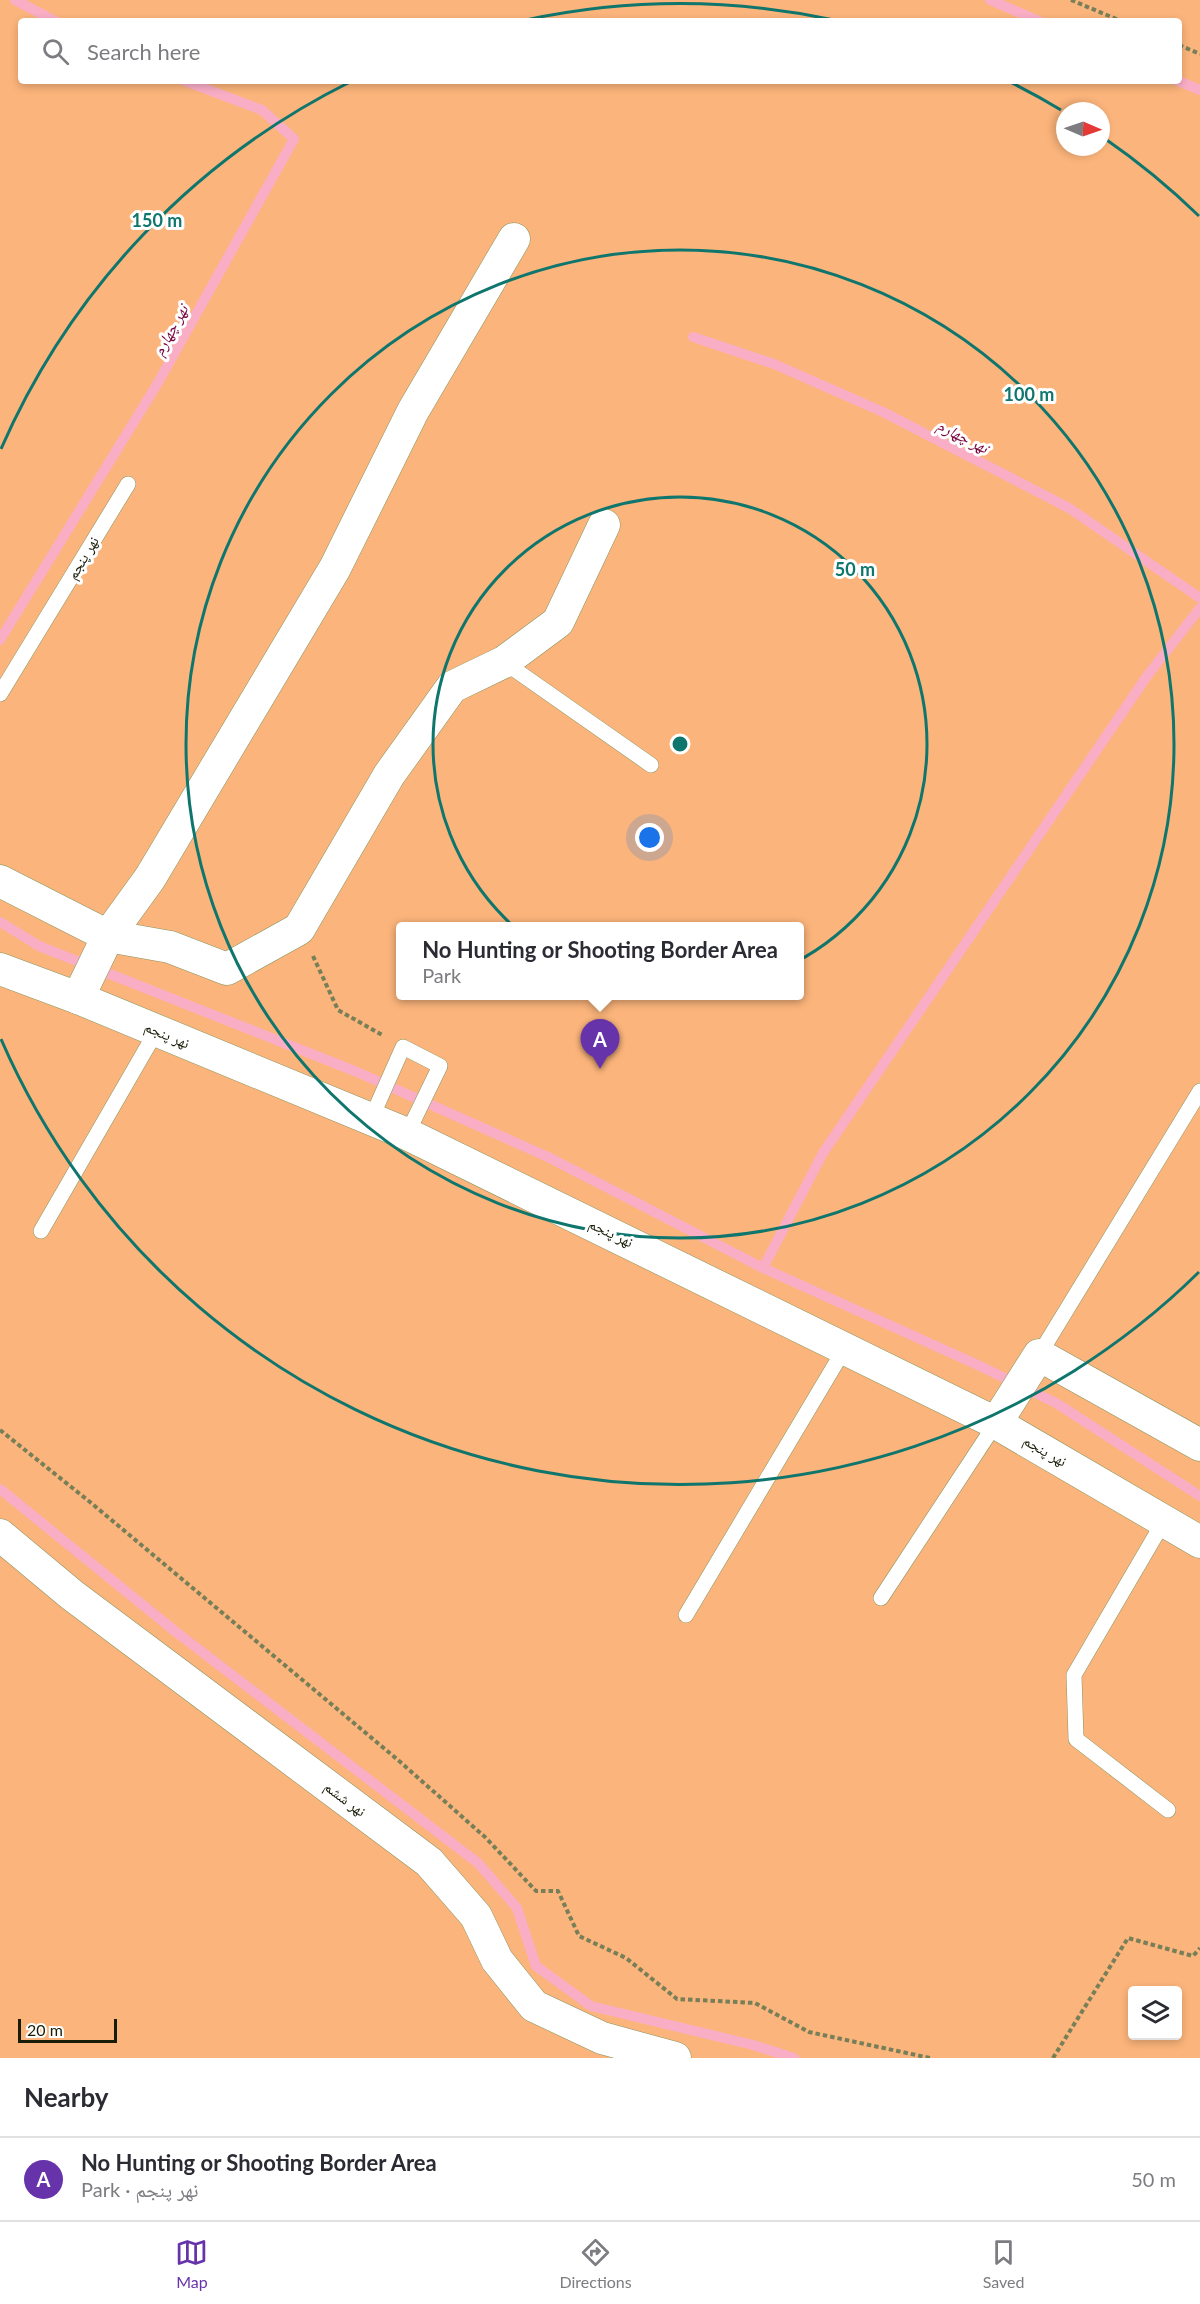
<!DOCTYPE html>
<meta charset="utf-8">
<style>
:root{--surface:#fff;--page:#f2f2f3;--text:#2b2b33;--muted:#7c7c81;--line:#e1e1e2;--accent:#6733aa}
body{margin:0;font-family:Lato,"Noto Naskh Arabic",sans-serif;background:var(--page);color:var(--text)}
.controls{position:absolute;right:18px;bottom:18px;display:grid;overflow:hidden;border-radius:6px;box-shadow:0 3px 9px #0003}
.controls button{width:54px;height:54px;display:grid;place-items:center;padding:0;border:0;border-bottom:2px solid var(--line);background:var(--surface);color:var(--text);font:30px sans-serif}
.compass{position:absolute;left:1056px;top:102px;width:54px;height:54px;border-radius:50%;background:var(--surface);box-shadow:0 3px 9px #0003;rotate:92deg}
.scale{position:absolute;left:18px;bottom:15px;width:99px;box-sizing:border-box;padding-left:6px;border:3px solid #181d07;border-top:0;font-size:16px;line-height:21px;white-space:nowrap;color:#181d07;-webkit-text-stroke:4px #fff;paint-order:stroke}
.you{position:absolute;left:650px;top:838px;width:21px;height:21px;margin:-15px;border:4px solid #fff;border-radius:50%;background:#1a73e8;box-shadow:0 0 0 9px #1a73e833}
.badge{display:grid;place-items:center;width:39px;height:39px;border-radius:50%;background:var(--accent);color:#fff;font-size:20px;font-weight:700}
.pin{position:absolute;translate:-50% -50px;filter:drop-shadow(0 2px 3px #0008)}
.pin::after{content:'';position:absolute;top:32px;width:21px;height:18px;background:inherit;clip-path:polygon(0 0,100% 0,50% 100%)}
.popup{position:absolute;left:396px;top:922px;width:408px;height:78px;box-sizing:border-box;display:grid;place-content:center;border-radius:6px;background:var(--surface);filter:drop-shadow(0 2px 4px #0005);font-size:20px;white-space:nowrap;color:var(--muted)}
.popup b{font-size:22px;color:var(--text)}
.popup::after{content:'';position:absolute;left:50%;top:100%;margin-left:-12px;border:12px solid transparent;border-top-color:var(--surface)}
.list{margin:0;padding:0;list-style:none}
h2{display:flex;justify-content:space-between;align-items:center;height:78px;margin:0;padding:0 24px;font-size:26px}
h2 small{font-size:20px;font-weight:400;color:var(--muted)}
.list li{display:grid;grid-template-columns:39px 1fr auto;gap:18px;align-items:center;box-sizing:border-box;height:84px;padding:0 24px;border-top:2px solid var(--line)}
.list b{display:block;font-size:22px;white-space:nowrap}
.list p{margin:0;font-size:20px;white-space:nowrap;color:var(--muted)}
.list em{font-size:20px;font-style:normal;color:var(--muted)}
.icon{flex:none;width:33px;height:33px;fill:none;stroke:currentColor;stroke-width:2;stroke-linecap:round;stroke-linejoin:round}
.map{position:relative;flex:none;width:1200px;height:2058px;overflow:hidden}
.search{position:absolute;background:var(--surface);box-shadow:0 3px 9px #0003;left:18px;right:18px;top:18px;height:66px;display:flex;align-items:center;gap:15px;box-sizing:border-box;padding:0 21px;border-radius:6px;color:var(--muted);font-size:22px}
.sheet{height:162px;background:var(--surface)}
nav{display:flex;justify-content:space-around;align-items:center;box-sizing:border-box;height:84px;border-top:2px solid var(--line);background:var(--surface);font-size:16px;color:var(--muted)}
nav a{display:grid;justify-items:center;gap:3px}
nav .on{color:var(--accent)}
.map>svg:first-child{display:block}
</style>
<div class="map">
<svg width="1200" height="2058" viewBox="0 0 1200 2058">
<rect width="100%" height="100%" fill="#e3f1b7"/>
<!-- green -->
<path fill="#fbb47b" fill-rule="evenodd" d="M0,0H1200V2058H0ZM21,21H1179V81H21ZM1065,111H1101V147H1065ZM400,926H800V996H400ZM1132,1990H1178V2036H1132Z"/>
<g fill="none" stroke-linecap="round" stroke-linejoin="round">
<!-- stream -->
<g stroke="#faaec6" stroke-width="10">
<path d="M15,0L55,21"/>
<path d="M990,0L1039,21"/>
<path d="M1178,81L1200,90"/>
<path d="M693,337L774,364L883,412L1069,508L1200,598"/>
<path d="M0,640L156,386L294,139L262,110L185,81"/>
<path d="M0,922L39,946L357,1072L548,1157L763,1268L980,1366L1056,1403L1200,1496"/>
<path d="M763,1268L823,1153L1147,676L1200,608"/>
<path d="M0,1489L176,1632L478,1863L517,1908L536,1966L591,2006L753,2045L794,2058"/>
</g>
<defs>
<g id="lane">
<path d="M504,662L651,765"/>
<path d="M0,694L128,484"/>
<path d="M371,1119L403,1047L440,1066L407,1134"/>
<path d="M41,1231L157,1030"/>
<path d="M1039,1355L1200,1091"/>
<path d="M1164,1521L1074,1675L1076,1739L1168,1810"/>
<path d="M881,1598L996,1423"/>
<path d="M686,1615L845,1348"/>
</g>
<g id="street">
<path d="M514,239L413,411L335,568L150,878L108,936L170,947L227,969L299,929L389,775L452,687L504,662L558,622L604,525"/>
<path d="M0,881L108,936L78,998"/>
<path d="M0,969L78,998L407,1134L996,1423L1200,1542"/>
<path d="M996,1423L1039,1355L1200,1445"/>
<path d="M0,1535L72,1595L429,1862L476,1916L497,1960L534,2006L602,2038L675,2058"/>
</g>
</defs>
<!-- lane casing -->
<use href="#lane" stroke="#89955f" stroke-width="16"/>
<!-- street casing -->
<use href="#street" stroke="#89955f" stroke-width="33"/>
<!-- path -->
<g stroke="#767f58" stroke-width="4" stroke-dasharray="4.5 3" stroke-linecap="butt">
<path d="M1071,0L1121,21"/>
<path d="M1179,45L1200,54"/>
<path d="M313,956L338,1010L384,1036"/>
<path d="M0,1430L90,1502L398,1760L485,1837L536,1891H558L579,1936L626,1958L677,1999L755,2003L809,2032L930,2058"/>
<path d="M1053,2058L1128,1938L1193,1956L1200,1948"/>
</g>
<!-- lane -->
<use href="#lane" stroke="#fff" stroke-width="15"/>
<!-- street -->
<use href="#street" stroke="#fff" stroke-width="32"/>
</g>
<!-- distance rings -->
<g fill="none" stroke="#0f766e" stroke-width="3">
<circle cx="680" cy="744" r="247"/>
<circle cx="680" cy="744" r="494"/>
<path d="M1199 1272A740 740 0 0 1 1 1039M1 449A740 740 0 0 1 350 82M526 20A740 740 0 0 1 834 20M1010 82A740 740 0 0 1 1061 110M1104 138A740 740 0 0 1 1199 216"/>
</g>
<g text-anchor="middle" stroke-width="6" stroke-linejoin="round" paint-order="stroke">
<!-- street labels -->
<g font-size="15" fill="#181d07" stroke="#fff">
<text transform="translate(83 558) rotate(-59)" y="5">نهر پنجم</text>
<text transform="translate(167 1035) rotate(23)" y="5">نهر پنجم</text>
<text transform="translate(611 1233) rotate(26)" y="5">نهر پنجم</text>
<text transform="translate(1045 1451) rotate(30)" y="5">نهر پنجم</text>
<text transform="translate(345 1799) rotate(37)" y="5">نهر ششم</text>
</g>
<!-- water labels -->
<g font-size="16" font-style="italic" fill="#78043e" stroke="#fff">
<text transform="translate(170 330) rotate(-61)" y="6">نهر چهارم</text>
<text transform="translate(963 436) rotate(27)" y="6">نهر چهارم</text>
</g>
</g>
<circle cx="680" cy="744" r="9" fill="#0f766e" stroke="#fff" stroke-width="3"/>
<g font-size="18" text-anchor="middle" font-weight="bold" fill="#0f766e" stroke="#fff" stroke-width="6" stroke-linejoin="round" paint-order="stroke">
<text x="157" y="227">150 m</text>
<text x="1029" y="401">100 m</text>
<text x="855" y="576">50 m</text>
</g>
</svg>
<div class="controls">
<button><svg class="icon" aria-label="layers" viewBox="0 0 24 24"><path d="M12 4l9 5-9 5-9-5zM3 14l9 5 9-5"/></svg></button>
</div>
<svg class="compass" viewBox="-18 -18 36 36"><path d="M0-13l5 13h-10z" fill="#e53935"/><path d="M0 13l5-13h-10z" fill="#7c7c81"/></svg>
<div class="scale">20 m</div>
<div class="you"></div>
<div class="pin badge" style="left:600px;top:1069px">A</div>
<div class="popup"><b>No Hunting or Shooting Border Area</b>Park</div>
<div class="search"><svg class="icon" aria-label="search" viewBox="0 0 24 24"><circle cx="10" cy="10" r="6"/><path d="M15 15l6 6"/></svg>Search here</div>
</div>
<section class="sheet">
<h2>Nearby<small></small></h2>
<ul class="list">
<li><span class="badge">A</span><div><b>No Hunting or Shooting Border Area</b><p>Park · نهر پنجم</p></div><em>50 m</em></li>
</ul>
</section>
<nav>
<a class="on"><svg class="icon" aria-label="map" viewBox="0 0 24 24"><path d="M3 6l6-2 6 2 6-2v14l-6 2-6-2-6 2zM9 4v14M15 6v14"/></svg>Map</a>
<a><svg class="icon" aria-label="directions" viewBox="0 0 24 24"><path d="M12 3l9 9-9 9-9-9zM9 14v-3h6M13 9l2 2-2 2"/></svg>Directions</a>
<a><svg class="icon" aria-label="saved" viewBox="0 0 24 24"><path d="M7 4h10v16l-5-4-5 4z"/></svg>Saved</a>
</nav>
